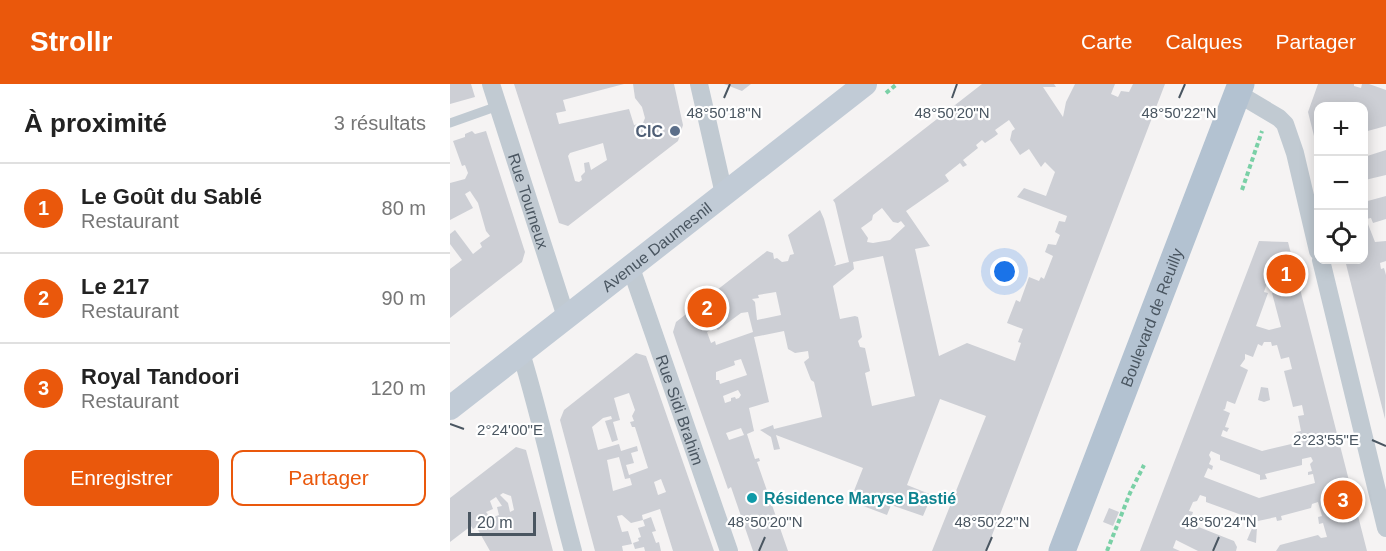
<!DOCTYPE html>
<html lang="fr">
<meta charset="utf-8">
<style>
:root{--surface:#fff;--page:#f2f2f2;--text:#222;--muted:#767676;--line:#e0e0e0;--accent:#ea580c}
body{margin:0;font-family:Arial,sans-serif;background:var(--page);color:var(--text)}
.controls{position:absolute;right:18px;top:18px;display:grid;overflow:hidden;border-radius:12px;box-shadow:0 3px 15px #0003}
.controls button{width:54px;height:54px;display:grid;place-items:center;padding:0;border:0;border-bottom:2px solid var(--line);background:var(--surface);color:var(--text);font:30px sans-serif}
.scale{position:absolute;left:18px;bottom:15px;width:68px;box-sizing:border-box;padding-left:6px;border:3px solid #4a5661;border-top:0;font-size:16px;line-height:21px;white-space:nowrap;color:#4a5661;-webkit-text-stroke:4px #fff;paint-order:stroke}
.you{position:absolute;left:555px;top:188px;width:21px;height:21px;margin:-15px;border:4px solid #fff;border-radius:50%;background:#1a73e8;box-shadow:0 0 0 9px #1a73e833}
.badge{display:grid;place-items:center;width:39px;height:39px;border-radius:50%;background:var(--accent);color:#fff;font-size:20px;font-weight:700}
.pin{position:absolute;translate:-50% -50%;border:3px solid #fff;box-shadow:0 2px 6px #0006}
.list{margin:0;padding:0;list-style:none}
h2{display:flex;justify-content:space-between;align-items:center;height:78px;margin:0;padding:0 24px;font-size:26px}
h2 small{font-size:20px;font-weight:400;color:var(--muted)}
.list li{display:grid;grid-template-columns:39px 1fr auto;gap:18px;align-items:center;box-sizing:border-box;height:90px;padding:0 24px;border-top:2px solid var(--line)}
.list b{display:block;font-size:22px;white-space:nowrap}
.list p{margin:0;font-size:20px;white-space:nowrap;color:var(--muted)}
.list em{font-size:20px;font-style:normal;color:var(--muted)}
.actions{display:flex;gap:12px;padding:18px 24px}
.actions a{flex:1;padding:14px 0;border:2px solid var(--accent);border-radius:12px;text-align:center;font-size:21px;color:var(--accent)}
.actions .main{background:var(--accent);color:#fff}
.icon{flex:none;width:33px;height:33px;fill:none;stroke:currentColor;stroke-width:2;stroke-linecap:round;stroke-linejoin:round}
.map{position:relative;flex:none;width:936px;height:467px;overflow:hidden}
header{display:flex;align-items:center;gap:36px;box-sizing:border-box;height:84px;padding:0 30px;background:var(--accent);color:#fff}
header strong{font-size:28px}
nav{display:flex;gap:33px;margin-inline-start:auto;font-size:21px}
main{display:flex}
aside{flex:1;background:var(--surface)}
.map>svg:first-child{display:block}
</style>
<header>
<strong>Strollr</strong>
<nav><a>Carte</a><a>Calques</a><a>Partager</a></nav>
</header>
<main>
<aside>
<h2>À proximité<small>3 résultats</small></h2>
<ul class="list">
<li><span class="badge">1</span><div><b>Le Goût du Sablé</b><p>Restaurant</p></div><em>80 m</em></li>
<li><span class="badge">2</span><div><b>Le 217</b><p>Restaurant</p></div><em>90 m</em></li>
<li><span class="badge">3</span><div><b>Royal Tandoori</b><p>Restaurant</p></div><em>120 m</em></li>
</ul>
<div class="actions"><a class="main">Enregistrer</a><a>Partager</a></div>
</aside>
<div class="map">
<svg width="936" height="467" viewBox="0 0 936 467">
<rect width="100%" height="100%" fill="#f5f3f3"/>
<!-- building -->
<g fill="#cdcfd5" fill-rule="evenodd">
<path d="M0,0H21L25,13L0,20Z"/>
<path d="M64,0H174L113,16L116,27L106,29L109,40L179,25L184,41L193,39L195,34L192,23L185,14L183,0H224L233,41L228,57L118,142L109,139ZM153,59L157,76L141,86L139,78L134,79L135,88L131,92L132,96L129,98L125,97L118,72L120,69Z"/>
<path d="M274,0H301L292,7Z"/>
<path d="M532,0H604L606,3H593L613,33L616,18L625,0H665L661,10L668,13L671,7L679,8L683,0H715L536,467H482L536,332L490,315L457,401L482,411L473,432L441,421L437,431L400,417L413,384L326,351L330,365L324,366L321,353L310,346L323,341L324,345L372,333L364,298L361,296L354,278L359,274L358,267L345,269L338,265L334,247L304,253L319,318L299,324L304,347L297,350L305,375L309,374L310,377L307,378L338,467H303L281,403L278,405L227,260L223,248L226,238L317,167L323,169L324,175L327,174L332,178L338,177L340,171L344,170L338,151L370,126L374,135L386,180L384,182L399,178L385,119L383,116ZM559,36L565,45L562,47L560,56L570,71L579,65L591,83L595,78L605,88L596,112L574,104L567,113L617,132L615,138L609,137L605,148L610,151L606,161L598,160L595,168L603,172L594,195L591,193L589,197L579,193L570,218L566,216L557,239L573,245L568,258L571,259L565,277L517,259L489,272L465,165L480,162L456,127L499,97L495,91L510,79L513,83L517,81L513,76L528,64L526,61L532,56L535,59L544,53L548,50L545,46ZM432,124L443,138L448,139L451,137L455,142L440,156L423,159L417,158L418,154L411,144L422,136L423,131ZM433,172L465,312L422,322L415,289L420,287L415,264L410,263L408,257L412,253L408,233L405,232L390,235L383,202L404,185L403,178ZM326,208L331,231L307,236L305,218L302,215L309,214L308,211ZM298,228L303,248L266,261L265,257L261,259L257,248L265,243L268,246L291,229ZM291,275L297,291L270,300L269,296H266V288L285,281L284,277ZM288,306L291,311L289,314L286,315L285,313L281,314V317L275,319L273,312ZM291,344L294,351L279,356L276,349Z"/>
<path d="M868,0H904V2L911,4L912,0H919L936,6V42L914,48V22H868V68L858,28Z"/>
<path d="M22,47L25,50L36,47L75,168L72,178L0,234V185L12,176L0,160V150L5,146L23,170L32,163L30,159L40,152L36,147L28,119L20,107L15,110L23,124L0,136V99L15,95L18,89L15,81L12,82L3,57L15,53V50Z"/>
<path d="M936,66V91L915,96L914,73Z"/>
<path d="M936,112V135L923,139L921,134L916,135L925,158L936,157V177L930,179L931,185L934,184L936,191L935,335L895,176H914V118Z"/>
<path d="M809,157L838,158L917,467H826L830,461L868,451L871,454L877,453L873,439L869,440L868,433L872,432L868,418L862,420L861,424L831,432L832,436L827,437L826,433L808,437L756,418V413L750,411L747,417L743,418L739,427L743,428L740,438L736,439L735,442L742,445L746,442L784,457L787,463L786,467H748L726,456L723,464L730,467H690ZM817,199H824L826,208L822,209L831,243L819,246L806,242L818,209L814,208ZM814,258H821L822,262L827,261L831,275L839,273L842,285L834,287L843,323L852,321L854,331L848,332L851,347L846,348L848,352L852,350L854,357L812,367L771,352L773,346L777,348L779,344L775,343L780,329L773,326L775,325L777,317L785,320L798,286L790,282L795,275V270L803,273L808,260L812,262ZM761,367L770,371V376L810,391V396L817,395L815,390L852,381V375L861,373L863,377L860,380L862,387L858,388V391L863,390L865,399L809,414L754,393L758,384L762,386L763,382L759,380L761,375L759,371Z"/>
<path d="M186,269L196,272L264,467H223L210,425L192,431L193,436L181,439L172,431L167,432L172,448L178,447L182,460L172,462L173,467H145L110,336L114,326ZM179,309L185,326L182,332L184,337L180,338L182,343H185L198,384L179,391L176,381L184,379L181,369L188,367L187,362L171,367L169,360L148,366L142,343L153,334L161,332L162,335L155,337L162,358L168,356L163,338L170,336L164,314ZM169,373L175,395L180,394L182,401L163,407L157,376ZM211,395L216,408L208,411L204,398Z"/>
<path d="M811,303L818,304L820,316L814,318L808,316Z"/>
<path d="M66,363L76,366L103,467H40L27,444L26,443L23,445L21,442L0,458V414ZM53,409L61,412L64,426L60,428L58,419L50,411ZM46,413L52,422L47,423L49,431L41,434L36,428L43,425L40,417Z"/>
<path d="M659,424L669,428L663,442L653,438Z"/>
<path d="M201,433L206,447L202,448L206,459L209,458L211,467H195L194,463L185,465L183,459L189,457L188,454L191,453L188,444L195,442L193,436Z"/>
<path d="M803,442L807,443L806,459L797,456Z"/>
</g>
<g fill="none" stroke-linecap="round" stroke-linejoin="round">
<!-- path -->
<g stroke="#7ad0a6" stroke-width="4" stroke-dasharray="4.5 3" stroke-linecap="butt">
<path d="M436,9L447,0"/>
<path d="M792,106L812,47"/>
<path d="M657,467L680,409L694,381"/>
</g>
<!-- lane -->
<path stroke="#c1cad2" stroke-width="9" d="M0,39L48,22"/>
<!-- street -->
<g stroke="#c1cad2" stroke-width="18">
<path id="s1" d="M41,0L116,233"/>
<path d="M249,0L274,110"/>
<path d="M787,9L829,34L835,40L845,69L868,167"/>
<path d="M871,176L936,444"/>
<path id="s2" d="M181,184L279,467"/>
<path d="M71,269C91,334 105,401 123,467"/>
</g>
<!-- secondary -->
<path stroke="#c1cbd6" stroke-width="24" id="s3" d="M0,324L415,0"/>
<!-- primary -->
<path stroke="#b3c2d1" stroke-width="27" id="s4" d="M612,467L791,0"/>
</g>
<!-- ticks -->
<path fill="none" stroke="#4a5661" stroke-width="2" d="M274,14L280,0M502,14L507,0M729,14L735,0M0,340L14,345M922,356L936,362M309,467L315,453M536,467L542,453M763,467L769,453"/>
<!-- markers -->
<circle fill="#5c6f8a" stroke="#fff" stroke-width="2" cx="225" cy="47" r="6"/>
<circle fill="#0f9aa8" stroke="#fff" stroke-width="2" cx="302" cy="414" r="6"/>
<g text-anchor="middle" stroke-width="4.5" stroke-linejoin="round" paint-order="stroke">
<!-- service labels -->
<g font-size="16" font-weight="bold" fill="#4e5e75" stroke="#fff" text-anchor="end">
<text x="213" y="53">CIC</text>
</g>
<!-- street labels -->
<g font-size="16" fill="#4a5661" stroke="#fff">
<text dy="6" stroke="none"><textPath href="#s1" startOffset="123">Rue Tourneux</textPath></text>
<text dy="6" stroke="none"><textPath href="#s3" startOffset="262">Avenue Daumesnil</textPath></text>
<text dy="6" stroke="none"><textPath href="#s4" startOffset="250">Boulevard de Reuilly</textPath></text>
<text dy="6" stroke="none"><textPath href="#s2" startOffset="150">Rue Sidi Brahim</textPath></text>
</g>
<!-- culture labels -->
<g font-size="16" font-weight="bold" fill="#0d838f" stroke="#fff" text-anchor="start">
<text x="314" y="420">Résidence Maryse Bastié</text>
</g>
</g>
<g font-size="15" text-anchor="middle" fill="#4a5661" stroke="#fff" stroke-width="4.5" stroke-linejoin="round" paint-order="stroke">
<text x="274" y="34">48°50'18"N</text>
<text x="502" y="34">48°50'20"N</text>
<text x="729" y="34">48°50'22"N</text>
<text x="60" y="351">2°24'00"E</text>
<text x="876" y="361">2°23'55"E</text>
<text x="315" y="443">48°50'20"N</text>
<text x="542" y="443">48°50'22"N</text>
<text x="769" y="443">48°50'24"N</text>
</g>
</svg>
<div class="controls">
<button>+</button>
<button>−</button>
<button><svg class="icon" aria-label="locate" viewBox="0 0 24 24"><circle cx="12" cy="12" r="6"/><path d="M12 2v4M12 18v4M2 12h4M18 12h4"/></svg></button>
</div>
<div class="scale">20 m</div>
<div class="you"></div>
<div class="pin badge" style="left:836px;top:190px">1</div>
<div class="pin badge" style="left:257px;top:224px">2</div>
<div class="pin badge" style="left:893px;top:416px">3</div>
</div>
</main>
